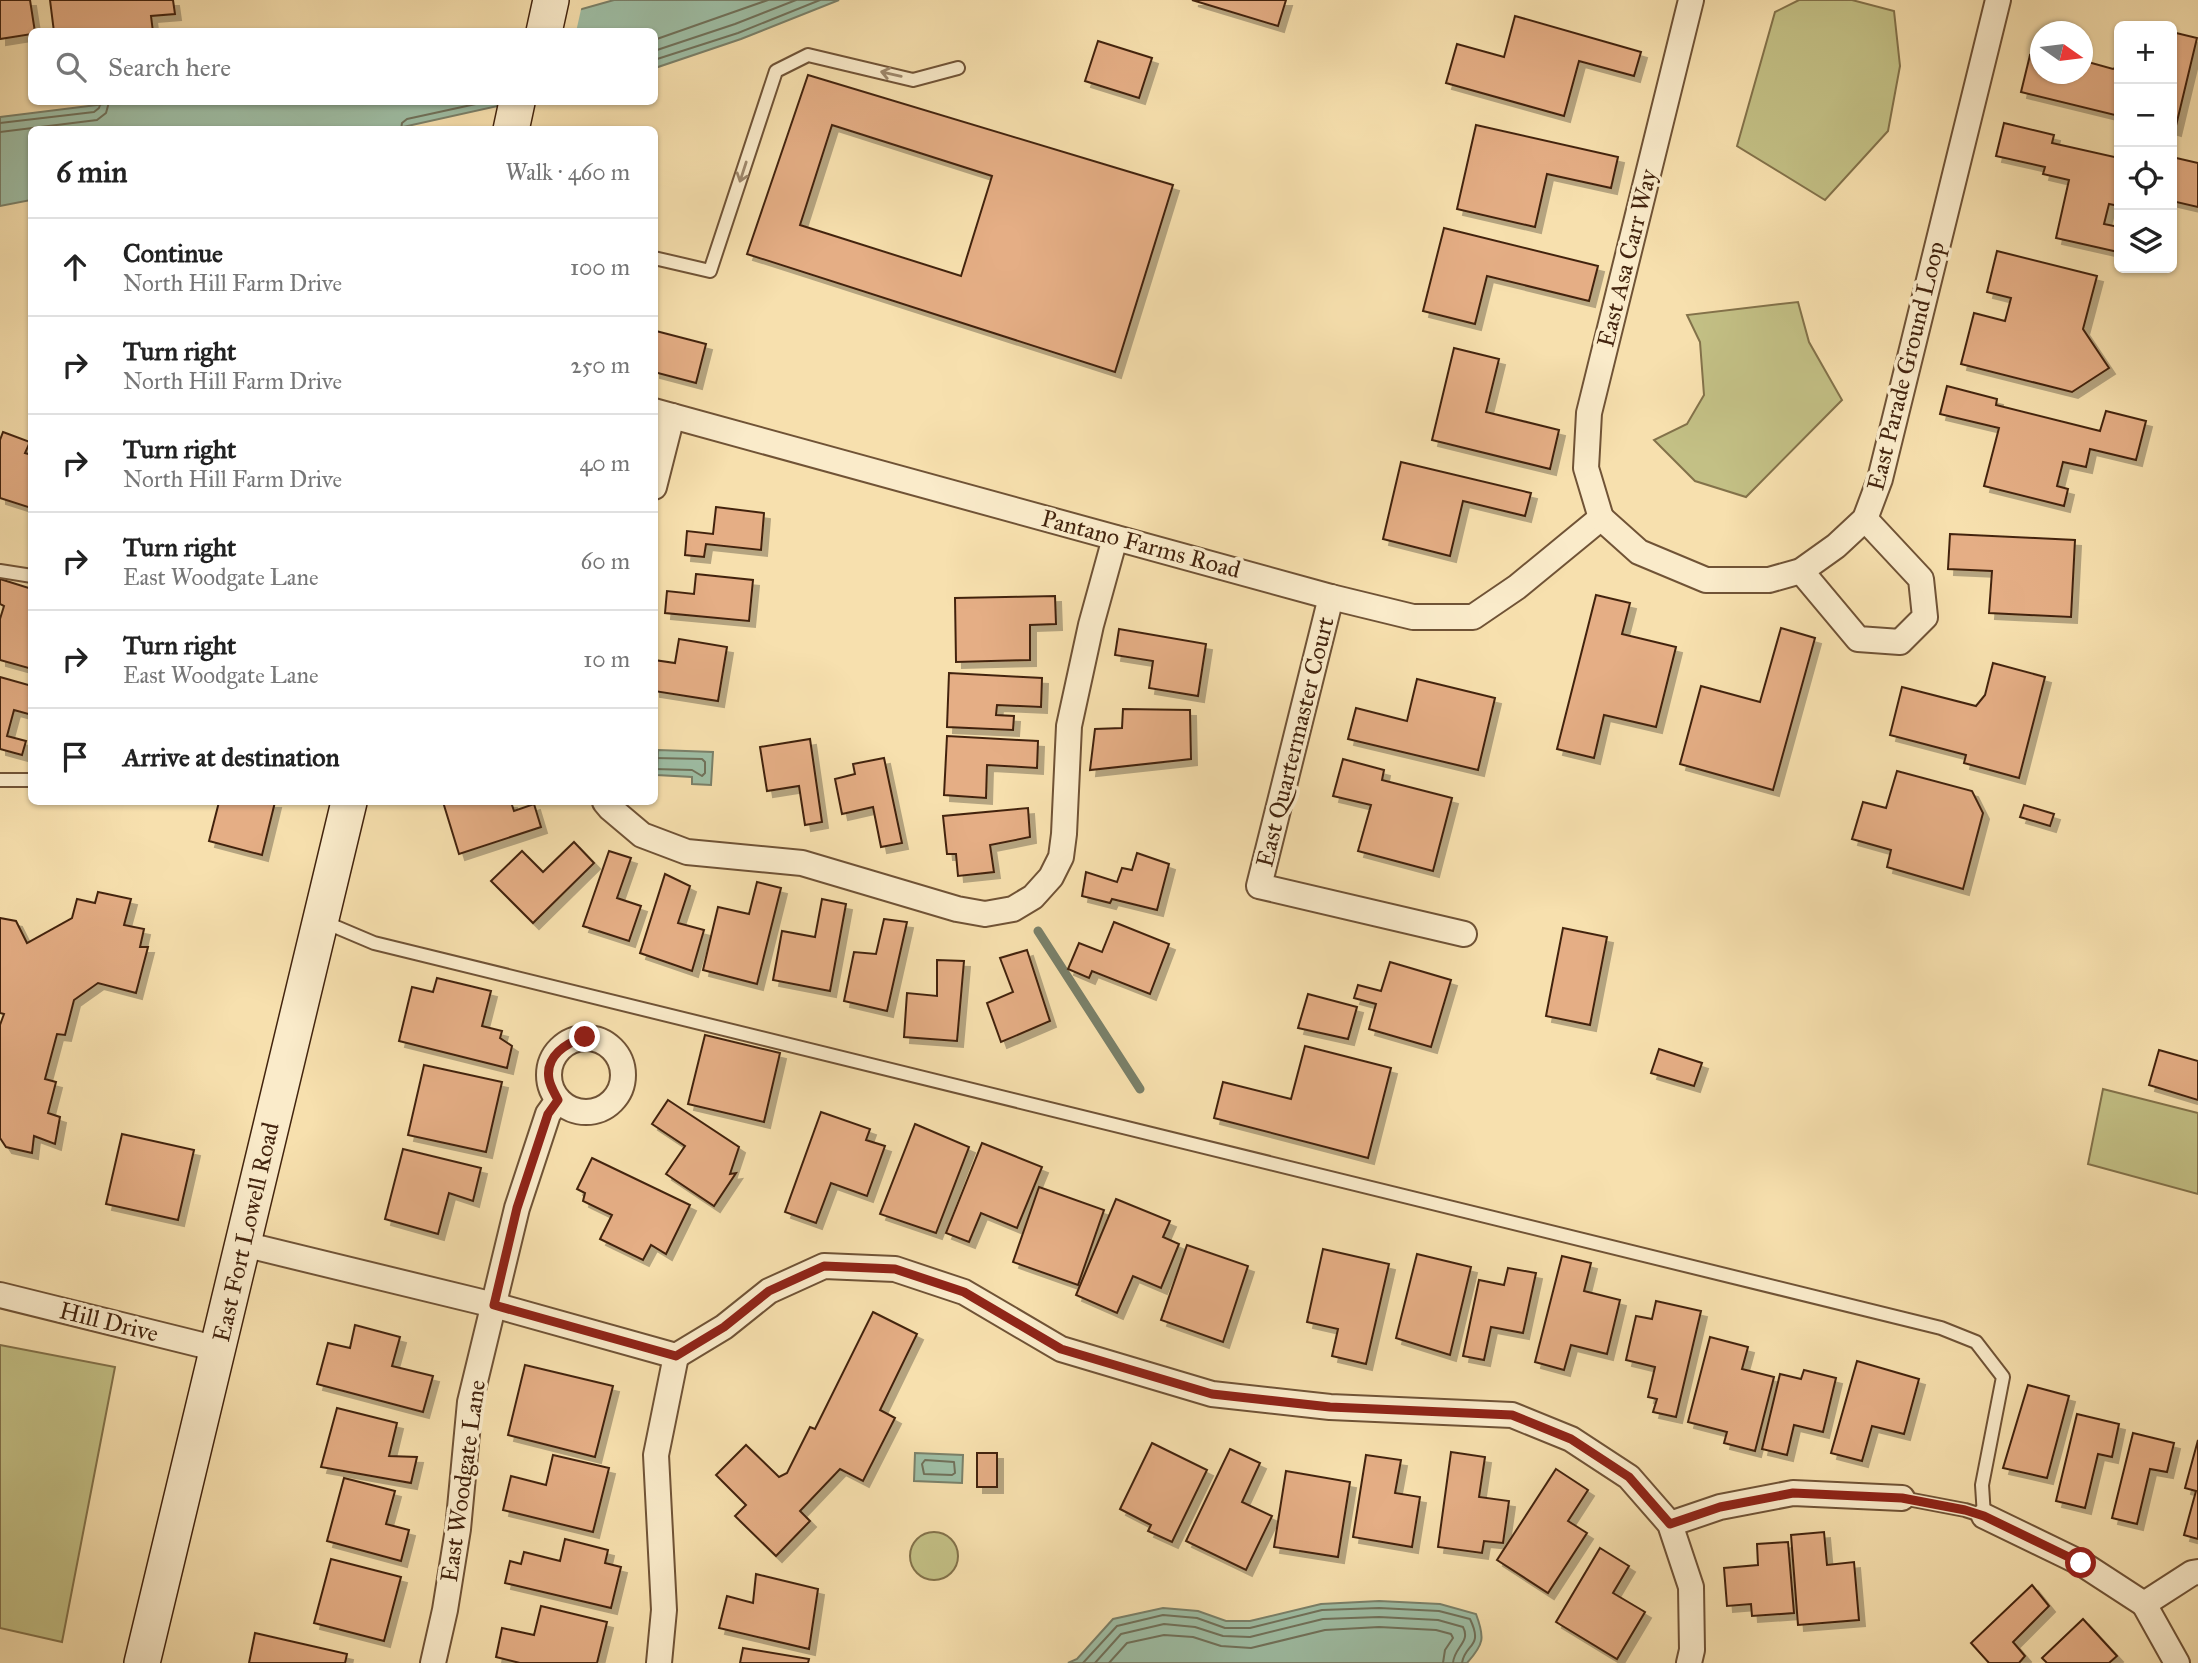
<!DOCTYPE html>
<meta charset="utf-8">
<style>
:root{--surface:#fff;--page:#f6f6f6;--text:#222;--muted:#767676;--line:#e0e0e0}
body{margin:0;font-family:"IM FELL Great Primer",serif;background:var(--page);color:var(--text)}
.controls{position:absolute;right:21px;top:21px;display:grid;overflow:hidden;border-radius:10px;box-shadow:0 2px 5px #0004}
.controls button{width:63px;height:63px;display:grid;place-items:center;padding:0;border:0;border-bottom:2px solid var(--line);background:var(--surface);color:var(--text);font:35px sans-serif}
.compass{position:absolute;left:2030px;top:21px;width:63px;height:63px;border-radius:50%;background:var(--surface);box-shadow:0 2px 5px #0004;rotate:104deg}
.stop{position:absolute;width:21px;height:21px;margin:-16px;border:5px solid #8f2418;border-radius:50%;background:#fff}
.stop.end{background:#8f2418;border-color:#fff;box-shadow:0 2px 7px #0008}
.list{margin:0;padding:0;list-style:none}
h2{display:flex;justify-content:space-between;align-items:center;height:91px;margin:0;padding:0 28px;font-size:30px}
h2 small{font-size:23px;font-weight:400;color:var(--muted)}
.list li{display:grid;grid-template-columns:46px 1fr auto;gap:21px;align-items:center;box-sizing:border-box;height:98px;padding:0 28px;border-top:2px solid var(--line)}
.list b{display:block;font-size:26px;white-space:nowrap}
.list p{margin:0;font-size:23px;white-space:nowrap;color:var(--muted)}
.list em{font-size:23px;font-style:normal;color:var(--muted)}
.icon{flex:none;width:38px;height:38px;fill:none;stroke:currentColor;stroke-width:2;stroke-linecap:round;stroke-linejoin:round}
.map{position:relative;flex:none;width:2198px;height:1663px;overflow:hidden}
.search{position:absolute;background:var(--surface);box-shadow:0 2px 5px #0004;left:28px;top:28px;width:630px;height:77px;display:flex;align-items:center;gap:18px;box-sizing:border-box;padding:0 24px;border-radius:10px;color:var(--muted);font-size:26px}
.panel{position:absolute;background:var(--surface);box-shadow:0 2px 5px #0004;left:28px;top:126px;width:630px;height:679px;border-radius:10px}
.map>svg:first-child{display:block}
</style>
<div class="map">
<svg width="2198" height="1663" viewBox="0 0 2198 1663">
<defs>
<filter id="shadow"><feDropShadow dx="6" dy="6" stdDeviation="0" flood-color="#0004"/></filter>
</defs>
<rect width="100%" height="100%" fill="#f7e0ae"/>
<filter id="stains"><feTurbulence type="fractalNoise" baseFrequency=".00286" numOctaves="4"/><feColorMatrix values="0 0 0 0 .2 0 0 0 0 .09 0 0 0 0 .02 0 0 0 .5 -.17"/></filter>
<radialGradient id="worn" r=".72"><stop offset=".6" stop-color="#630" stop-opacity="0"/><stop offset="1" stop-color="#630" stop-opacity=".3"/></radialGradient>
<!-- green -->
<g fill="#c3c085" stroke="#83724a" stroke-width="2">
<path d="M1799,0H1852L1894,11L1900,66L1888,131L1825,200L1737,146L1775,12Z"/>
<path d="M1798,302L1809,342L1842,400L1746,497L1695,481L1654,440L1687,424L1704,395L1700,342L1687,315Z"/>
<path d="M2103,1089L2198,1113V1194L2088,1164Z"/>
<path d="M0,1345L115,1367L62,1642L0,1628Z"/>
<circle cx="934" cy="1556" r="24"/>
</g>
<!-- water -->
<g fill="#9ebea5" stroke="#7a8069" stroke-width="2">
<path d="M614,0H839L741,39L655,68L654,32H500Z"/>
<path d="M121,102H516L394,129L32,130L31,200L0,206V117Z"/>
<path d="M658,750L713,752L711,785L692,784V777L657,775Z"/>
<path d="M915,1453L963,1455L962,1483L914,1481Z"/>
<path d="M1379,1601L1440,1604L1476,1614C1485,1638 1484,1644 1467,1663H1068L1077,1659L1113,1619L1163,1608L1198,1611L1226,1621H1250L1321,1604Z"/>
</g>
<!-- pier -->
<path fill="#f7e0ae" d="M582,5L576,32L497,31L499,28Z"/>
<g fill="none" stroke-linecap="round" stroke-linejoin="round">
<!-- shore -->
<g stroke="#70715a" stroke-width="2">
<path d="M654,40L768,0"/>
<path d="M654,51L735,24L796,0"/>
<path d="M654,60L738,33L820,0"/>
<path d="M0,123L94,112L99,108L101,102"/>
<path d="M401,130L402,123L407,119L485,102"/>
<path d="M0,132L97,120L106,113L109,102"/>
<path d="M654,758L702,759L705,762V773L702,776L692,770L654,769"/>
<path d="M925,1460L954,1462L955,1473L952,1475L924,1474L922,1464Z"/>
<path d="M1083,1663L1117,1626L1163,1615L1197,1618L1225,1628H1250L1322,1610L1379,1608L1439,1611L1470,1619C1484,1648 1465,1643 1462,1663"/>
<path d="M1095,1663L1121,1634L1164,1624L1195,1627L1223,1636L1250,1637L1323,1619L1379,1617L1438,1620L1463,1627C1471,1642 1454,1647 1453,1663"/>
<path d="M1109,1663L1127,1643L1164,1635L1193,1637L1221,1646L1251,1648L1325,1630L1379,1627L1436,1630L1451,1634L1453,1638L1445,1650L1443,1663"/>
</g>
<!-- stream -->
<path stroke="#7a8069" stroke-width="9" d="M1038,931L1140,1089"/>
</g>
<!-- building -->
<g fill="#e5ae85" stroke="#43240e" stroke-width="2" fill-rule="evenodd" filter="url(#shadow)">
<path d="M0,0H30L35,32H32V34L0,39Z"/>
<path d="M50,0H173L175,14L151,16L153,32H54Z"/>
<path d="M1192,0H1286L1278,26Z"/>
<path d="M1515,16L1641,52L1634,76L1579,61L1564,116L1446,83L1457,44L1504,57Z"/>
<path d="M2172,32L2197,38L2175,130L2172,129Z"/>
<path d="M1098,41L1152,58L1139,98L1085,81Z"/>
<path d="M2030,55L2040,58V74H2082V68L2086,69L2088,62L2113,69L2119,66V116L2021,92Z"/>
<path d="M808,75L1173,185L1115,372L747,254ZM832,125L992,176L961,276L800,225Z"/>
<path d="M2004,123L2054,135L2052,143L2119,158V206L2109,204L2104,224L2119,227L2118,252L2056,238L2069,180L2043,174L2045,167L1996,156Z"/>
<path d="M1476,125L1618,157L1611,188L1547,174L1535,227L1457,209Z"/>
<path d="M2172,157L2198,163V207L2172,201Z"/>
<path d="M1444,228L1598,266L1589,301L1487,276L1475,324L1423,311Z"/>
<path d="M1997,251L2097,276L2083,329L2109,368L2072,392L1961,364L1974,313L2005,321L2011,298L1987,292Z"/>
<path d="M656,331L706,344L696,383L654,372Z"/>
<path d="M1454,348L1499,359L1486,412L1559,430L1550,469L1432,440Z"/>
<path d="M1947,386L1997,399L1996,405L2100,431L2106,411L2146,421L2136,460L2090,449L2086,467L2063,462L2057,486L2068,489L2064,506L1984,486L1999,428L1940,414Z"/>
<path d="M3,432L30,442L25,453L32,455L31,508L0,498V440Z"/>
<path d="M1401,462L1531,493L1525,516L1463,501L1450,556L1383,539Z"/>
<path d="M716,507L764,513L761,550L706,544L704,557L685,555L687,531L713,534Z"/>
<path d="M1950,534L2075,540L2071,617L1989,613L1992,571L1948,569Z"/>
<path d="M696,574L753,580L749,621L665,613L667,591L694,594Z"/>
<path d="M0,579L32,589V669L0,660V619L4,606L0,604Z"/>
<path d="M1596,595L1630,603L1622,634L1676,647L1656,727L1604,715L1594,758L1557,749Z"/>
<path d="M1055,596L1056,624L1030,625V660L956,662L955,598Z"/>
<path d="M1781,628L1815,638L1773,790L1680,764L1701,686L1760,702Z"/>
<path d="M1119,629L1206,644L1198,696L1149,688L1153,661L1115,655Z"/>
<path d="M679,639L727,647L718,701L654,691V660L675,663Z"/>
<path d="M1993,663L2045,677L2019,778L1964,763L1966,755L1890,735L1902,687L1976,706L1985,695Z"/>
<path d="M949,673L1042,678L1041,707L997,705L996,715L1014,716L1013,730L947,727Z"/>
<path d="M0,677L32,686V715L14,710L7,736L26,741L22,755L0,749Z"/>
<path d="M1417,679L1495,698L1478,770L1348,739L1356,708L1407,721Z"/>
<path d="M1123,709L1190,710L1191,759L1090,770L1095,729L1122,728Z"/>
<path d="M947,736L1038,741L1037,768L987,765L986,798L944,795Z"/>
<path d="M810,739L822,822L805,825L799,786L767,791L760,747Z"/>
<path d="M884,758L902,843L881,847L873,807L842,814L835,779L855,774L853,764Z"/>
<path d="M1343,759L1384,770L1382,780L1452,798L1433,871L1358,851L1371,805L1333,796Z"/>
<path d="M1897,771L1972,791L1983,813L1963,889L1887,867L1891,850L1852,839L1863,802L1886,808Z"/>
<path d="M219,802H275L262,855L209,841Z"/>
<path d="M443,802H511L514,811L534,804L541,827L459,854Z"/>
<path d="M2024,805L2054,814L2050,826L2020,817Z"/>
<path d="M1028,808L1030,837L990,845L994,872L958,876L956,854H947L943,816Z"/>
<path d="M574,842L594,863L533,923L491,881L522,851L543,872Z"/>
<path d="M609,851L631,858L617,898L641,906L629,941L583,926Z"/>
<path d="M1137,853L1169,864L1157,910L1112,899L1110,903L1082,896L1086,872L1117,882L1122,868L1132,870Z"/>
<path d="M665,874L690,886L678,923L704,930L692,971L640,953Z"/>
<path d="M757,882L781,888L757,984L703,970L718,907L749,914Z"/>
<path d="M98,892L131,899L124,925L144,929L140,947H148L136,993L98,983L74,1000L65,1035L57,1034L45,1079L56,1082L48,1113L60,1117L55,1144L34,1136L32,1153L6,1147L0,1138V1025L4,1014L0,1013V918L16,921L27,943L72,918L77,899L95,903Z"/>
<path d="M822,899L846,904L830,991L773,980L782,931L815,937Z"/>
<path d="M884,919L907,922L887,1011L844,1001L854,952L876,954Z"/>
<path d="M1114,922L1169,944L1150,994L1092,971L1089,978L1068,969L1079,943L1102,952Z"/>
<path d="M1563,928L1607,937L1590,1025L1546,1016Z"/>
<path d="M1027,950L1050,1021L1001,1042L987,1003L1013,992L1000,958Z"/>
<path d="M937,960L964,961L957,1041L904,1037L907,993L937,996Z"/>
<path d="M1390,962L1451,980L1431,1047L1369,1029L1376,1004L1354,998L1358,985L1381,991Z"/>
<path d="M437,978L491,991L482,1026L502,1031L500,1038L512,1046L507,1068L399,1041L412,987L433,992Z"/>
<path d="M1308,994L1357,1007L1348,1039L1298,1028Z"/>
<path d="M705,1035L780,1053L764,1122L688,1104Z"/>
<path d="M1305,1046L1391,1068L1368,1158L1214,1118L1223,1082L1291,1099Z"/>
<path d="M1659,1049L1702,1063L1694,1086L1651,1073Z"/>
<path d="M2159,1050L2198,1061V1100L2149,1085Z"/>
<path d="M424,1065L502,1082L486,1152L408,1135Z"/>
<path d="M668,1100L739,1147L730,1174L736,1173L714,1206L666,1174L685,1146L652,1124Z"/>
<path d="M821,1112L870,1129L866,1140L885,1146L867,1196L831,1183L816,1223L785,1212Z"/>
<path d="M915,1124L969,1147L936,1233L880,1214Z"/>
<path d="M122,1134L194,1150L178,1220L106,1204Z"/>
<path d="M982,1143L1042,1167L1017,1228L981,1213L969,1242L946,1233Z"/>
<path d="M403,1149L481,1168L473,1201L449,1193L438,1234L385,1219Z"/>
<path d="M592,1158L690,1205L666,1254L651,1245L643,1260L600,1239L612,1215L583,1201L585,1193L577,1189Z"/>
<path d="M1039,1187L1104,1210L1078,1285L1013,1262Z"/>
<path d="M1116,1199L1170,1221L1163,1237L1179,1244L1161,1288L1133,1276L1117,1313L1076,1295Z"/>
<path d="M1187,1245L1248,1266L1223,1342L1161,1320Z"/>
<path d="M1323,1249L1389,1264L1366,1364L1332,1356L1338,1329L1307,1322Z"/>
<path d="M1417,1254L1471,1267L1450,1355L1396,1338Z"/>
<path d="M1562,1256L1591,1263L1584,1291L1620,1300L1607,1354L1571,1345L1564,1370L1535,1362Z"/>
<path d="M1508,1268L1536,1273L1523,1333L1491,1327L1484,1360L1463,1356L1479,1280L1504,1285Z"/>
<path d="M1656,1301L1701,1311L1676,1417L1653,1412L1657,1399L1648,1397L1655,1367L1626,1360L1636,1316L1652,1319Z"/>
<path d="M873,1312L917,1334L880,1410L895,1418L863,1481L840,1469L800,1511L810,1521L776,1556L735,1516L746,1505L716,1475L746,1445L779,1477L787,1473L810,1427L815,1429Z"/>
<path d="M355,1325L400,1337L392,1366L433,1376L423,1412L317,1384L328,1343L350,1348Z"/>
<path d="M1710,1337L1748,1347L1742,1369L1774,1377L1755,1451L1724,1443L1727,1432L1688,1422Z"/>
<path d="M1857,1361L1919,1379L1904,1434L1872,1426L1862,1461L1831,1453Z"/>
<path d="M525,1365L613,1386L595,1457L508,1435Z"/>
<path d="M1804,1370L1836,1378L1823,1432L1794,1425L1787,1455L1762,1449L1780,1374L1801,1379Z"/>
<path d="M2028,1385L2069,1396L2047,1478L2003,1468Z"/>
<path d="M337,1408L397,1423L389,1456L417,1457L411,1483L321,1467Z"/>
<path d="M2077,1414L2119,1424L2112,1457L2098,1454L2085,1508L2056,1501Z"/>
<path d="M2133,1433L2174,1443L2167,1472L2150,1469L2137,1524L2112,1518Z"/>
<path d="M2198,1440V1539L2184,1535L2196,1491L2185,1488Z"/>
<path d="M1152,1443L1207,1470L1172,1542L1148,1531L1151,1525L1120,1509Z"/>
<path d="M1230,1449L1260,1463L1242,1502L1272,1516L1246,1570L1186,1541Z"/>
<path d="M1451,1452L1485,1457L1479,1497L1509,1501L1503,1543L1484,1541L1482,1553L1438,1547Z"/>
<rect x="977" y="1453" width="20" height="34"/>
<path d="M553,1455L609,1468L593,1532L503,1510L511,1476L546,1485Z"/>
<path d="M1366,1455L1401,1460L1395,1493L1420,1497L1412,1547L1353,1537Z"/>
<path d="M1556,1469L1588,1490L1568,1521L1587,1533L1548,1593L1497,1560Z"/>
<path d="M1286,1471L1350,1482L1338,1557L1274,1547Z"/>
<path d="M344,1478L395,1491L386,1524L409,1530L401,1561L327,1541Z"/>
<path d="M1824,1532L1827,1565L1854,1562L1859,1620L1798,1625L1791,1535Z"/>
<path d="M565,1539L608,1550L605,1563L621,1567L611,1608L505,1583L510,1561L521,1564L524,1552L560,1561Z"/>
<path d="M1788,1542L1794,1613L1752,1616L1751,1604L1727,1606L1724,1568L1758,1565L1757,1544Z"/>
<path d="M1600,1548L1629,1566L1613,1593L1645,1612L1617,1659L1556,1622Z"/>
<path d="M331,1559L401,1577L384,1641L314,1623Z"/>
<path d="M756,1574L818,1589L809,1649L719,1628L727,1596L753,1603Z"/>
<path d="M2032,1585L2049,1606L2013,1642L2025,1656L2019,1663H1989L1971,1643Z"/>
<path d="M541,1606L607,1622L597,1663H520L496,1657L502,1628L534,1635Z"/>
<path d="M2083,1619L2117,1656L2109,1663H2047L2042,1658Z"/>
<path d="M255,1633L347,1654L345,1663H249Z"/>
<path d="M743,1648L809,1659L808,1663H740Z"/>
</g>
<g fill="none" stroke-linecap="round" stroke-linejoin="round">
<defs>
<g id="lane">
<path d="M654,258L710,271L776,71L808,55L913,80L958,68"/>
<path d="M0,571L32,576"/>
<path d="M0,780H32"/>
<path d="M322,921L374,943L419,954L1941,1328L1976,1342L2003,1377L1982,1485L1984,1516L1965,1510L1902,1498"/>
</g>
<g id="street">
<path d="M654,411L1331,597L1413,617H1473L1517,587L1601,518"/>
<path d="M654,487L672,416"/>
<path d="M1601,518L1639,552L1706,580H1769L1801,571L1836,546L1865,519L1880,479L1998,0"/>
<path d="M1601,518L1586,468L1589,413L1691,0"/>
<path d="M1801,571L1858,639L1900,642L1925,617L1921,579L1865,519"/>
<path d="M1331,597L1259,886L1464,934"/>
<path d="M605,802L610,808L642,835L687,852L802,863L957,909L985,914L1013,909L1033,897L1051,877L1061,857L1064,834L1069,726L1091,625L1115,538"/>
<circle cx="586" cy="1075" r="37"/>
<path d="M243,1244L494,1305L676,1356L724,1327L769,1291L824,1266L895,1269L964,1292L1061,1349L1212,1394L1330,1407L1512,1415L1571,1439L1629,1477L1670,1524L1691,1587L1692,1650L1689,1663"/>
<path d="M0,1295L218,1349"/>
<path d="M1984,1516L2081,1563L2144,1604L2192,1573L2198,1572"/>
<path d="M1670,1524L1720,1507L1793,1493L1902,1498"/>
<path d="M2144,1604L2177,1663"/>
<path d="M433,1663L445,1610L458,1529L470,1402L517,1208L548,1114L558,1100"/>
<path d="M659,1663L664,1610L656,1455L676,1356"/>
</g>
<g id="secondary">
<path d="M544,32L551,0"/>
<path d="M511,130L517,102"/>
<path d="M142,1663L349,802"/>
</g>
</defs>
<!-- lane casing -->
<use href="#lane" stroke="#705336" stroke-width="16"/>
<!-- street casing -->
<use href="#street" stroke="#705336" stroke-width="28"/>
<!-- secondary casing -->
<use href="#secondary" stroke="#43240e" stroke-width="38"/>
<!-- lane -->
<use href="#lane" stroke="#faebca" stroke-width="12"/>
<!-- street -->
<use href="#street" stroke="#faebca" stroke-width="24"/>
<!-- secondary -->
<use href="#secondary" stroke="#faebca" stroke-width="35"/>
</g>
<!-- one-way arrows -->
<defs><path id="oneway-shaft" d="M-6 0H5M1.5-3L5.5 0L1.5 3" fill="none" stroke-width="1.6" stroke-linecap="round" stroke-linejoin="round" transform="scale(1.75)"/></defs>
<g stroke="#9e886c">
<use href="#oneway-shaft" transform="translate(891 74) rotate(-167)"/>
<use href="#oneway-shaft" transform="translate(743 172) rotate(108)"/>
</g>
<g fill="none" stroke-linecap="round" stroke-linejoin="round">
<!-- route -->
<path stroke="#8f2418" stroke-width="9" d="M585,1037C566,1043 545,1056 549,1079C550,1086 555,1094 558,1100L548,1114L517,1208L494,1305L676,1356L724,1327L769,1291L824,1266L895,1269L964,1292L1061,1349L1212,1394L1330,1407L1512,1415L1571,1439L1629,1477L1670,1524L1720,1507L1793,1493L1902,1498L1965,1510L1984,1516L2081,1563"/>
</g>
<g text-anchor="middle" stroke-width="7" stroke-linejoin="round" paint-order="stroke">
<!-- street labels -->
<g font-size="24" fill="#43240e" stroke="#faebca">
<text transform="translate(1627 258) rotate(-76)" y="8">East Asa Carr Way</text>
<text transform="translate(1906 366) rotate(-76)" y="8">East Parade Ground Loop</text>
<text transform="translate(1141 544) rotate(15)" y="8">Pantano Farms Road</text>
<text transform="translate(1295 742) rotate(-76)" y="8">East Quartermaster Court</text>
<text transform="translate(246 1232) rotate(-77)" y="8">East Fort Lowell Road</text>
<text transform="translate(109 1322) rotate(14)" y="8">Hill Drive</text>
<text transform="translate(463 1481) rotate(-82)" y="8">East Woodgate Lane</text>
</g>
</g>
<rect width="100%" height="100%" filter="url(#stains)"/>
<rect width="100%" height="100%" fill="url(#worn)"/>
</svg>
<div class="controls">
<button>+</button>
<button>−</button>
<button><svg class="icon" aria-label="locate" viewBox="0 0 24 24"><circle cx="12" cy="12" r="6"/><path d="M12 2v4M12 18v4M2 12h4M18 12h4"/></svg></button>
<button><svg class="icon" aria-label="layers" viewBox="0 0 24 24"><path d="M12 4l9 5-9 5-9-5zM3 14l9 5 9-5"/></svg></button>
</div>
<svg class="compass" viewBox="-18 -18 36 36"><path d="M0-13l5 13h-10z" fill="#e53935"/><path d="M0 13l5-13h-10z" fill="#767676"/></svg>
<div class="stop" style="left:2081px;top:1563px"></div>
<div class="stop end" style="left:585px;top:1037px"></div>
<div class="search"><svg class="icon" aria-label="search" viewBox="0 0 24 24"><circle cx="10" cy="10" r="6"/><path d="M15 15l6 6"/></svg>Search here</div>
<section class="panel">
<h2>6 min<small>Walk · 460 m</small></h2>
<ul class="list">
<li><svg class="icon" aria-label="ahead" viewBox="0 0 24 24"><path d="M12 20V5M6 11l6-6 6 6"/></svg><div><b>Continue</b><p>North Hill Farm Drive</p></div><em>100 m</em></li>
<li><svg class="icon" aria-label="right" viewBox="0 0 24 24"><path d="M7 20v-9h11M14 6l5 5-5 5"/></svg><div><b>Turn right</b><p>North Hill Farm Drive</p></div><em>250 m</em></li>
<li><svg class="icon" aria-label="right" viewBox="0 0 24 24"><path d="M7 20v-9h11M14 6l5 5-5 5"/></svg><div><b>Turn right</b><p>North Hill Farm Drive</p></div><em>40 m</em></li>
<li><svg class="icon" aria-label="right" viewBox="0 0 24 24"><path d="M7 20v-9h11M14 6l5 5-5 5"/></svg><div><b>Turn right</b><p>East Woodgate Lane</p></div><em>60 m</em></li>
<li><svg class="icon" aria-label="right" viewBox="0 0 24 24"><path d="M7 20v-9h11M14 6l5 5-5 5"/></svg><div><b>Turn right</b><p>East Woodgate Lane</p></div><em>10 m</em></li>
<li><svg class="icon" aria-label="arrive" viewBox="0 0 24 24"><path d="M6 21V4h12l-3 4 3 4H6"/></svg><div><b>Arrive at destination</b></div></li>
</ul>
</section>
</div>
